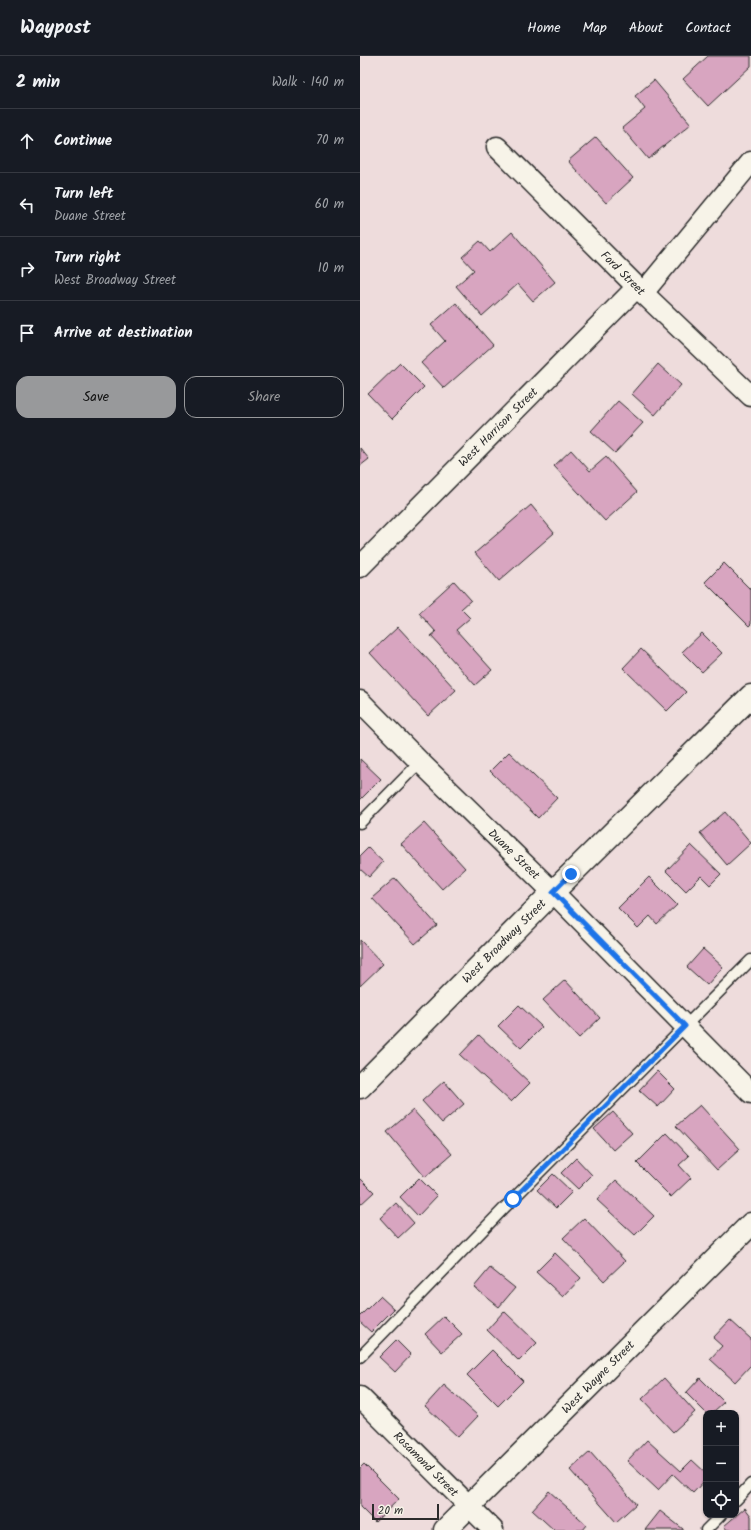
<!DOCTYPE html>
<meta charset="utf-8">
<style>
:root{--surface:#171b24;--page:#20242c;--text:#f1f3f6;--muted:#9ea1a6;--line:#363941;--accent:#98999b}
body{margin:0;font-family:Kalam,sans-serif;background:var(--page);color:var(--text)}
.controls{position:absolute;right:12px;bottom:12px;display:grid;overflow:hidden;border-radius:8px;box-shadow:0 1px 3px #0004}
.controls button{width:36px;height:36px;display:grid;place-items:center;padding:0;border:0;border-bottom:1px solid var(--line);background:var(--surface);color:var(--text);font:20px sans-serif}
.scale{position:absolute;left:12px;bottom:10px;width:67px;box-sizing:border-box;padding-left:4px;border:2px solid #2b2b2b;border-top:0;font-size:11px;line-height:14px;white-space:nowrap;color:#2b2b2b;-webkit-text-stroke:3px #f7f3e8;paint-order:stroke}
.stop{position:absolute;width:12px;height:12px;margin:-9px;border:3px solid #1a73e8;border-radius:50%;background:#fff}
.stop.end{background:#1a73e8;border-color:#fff;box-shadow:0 1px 4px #0008}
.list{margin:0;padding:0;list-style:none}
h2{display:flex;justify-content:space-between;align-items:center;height:52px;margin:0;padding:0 16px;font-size:17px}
h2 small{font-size:13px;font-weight:400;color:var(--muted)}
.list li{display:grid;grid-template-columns:26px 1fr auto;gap:12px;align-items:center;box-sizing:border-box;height:64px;padding:0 16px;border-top:1px solid var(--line)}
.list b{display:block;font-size:15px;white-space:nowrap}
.list p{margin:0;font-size:13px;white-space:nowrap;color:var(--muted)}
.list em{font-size:13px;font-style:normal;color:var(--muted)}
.actions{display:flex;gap:8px;padding:12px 16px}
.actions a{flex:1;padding:9px 0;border:1px solid var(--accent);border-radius:12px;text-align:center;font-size:14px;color:var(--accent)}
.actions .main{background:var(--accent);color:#111}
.icon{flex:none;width:22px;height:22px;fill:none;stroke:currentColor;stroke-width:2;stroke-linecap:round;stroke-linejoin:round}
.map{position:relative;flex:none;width:391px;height:1474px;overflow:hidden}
header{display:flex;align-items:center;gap:24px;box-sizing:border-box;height:56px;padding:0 20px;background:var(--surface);border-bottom:1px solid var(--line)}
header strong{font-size:19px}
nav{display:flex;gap:22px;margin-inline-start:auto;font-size:14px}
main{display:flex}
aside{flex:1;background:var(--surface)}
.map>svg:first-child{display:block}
</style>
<header>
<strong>Waypost</strong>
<nav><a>Home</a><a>Map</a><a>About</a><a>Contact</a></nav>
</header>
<main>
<aside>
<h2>2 min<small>Walk · 140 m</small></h2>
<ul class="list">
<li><svg class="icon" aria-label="ahead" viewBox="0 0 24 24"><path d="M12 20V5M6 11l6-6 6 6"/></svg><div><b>Continue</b></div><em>70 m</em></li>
<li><svg class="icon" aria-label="left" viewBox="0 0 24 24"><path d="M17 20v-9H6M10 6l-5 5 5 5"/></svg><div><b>Turn left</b><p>Duane Street</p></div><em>60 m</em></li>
<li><svg class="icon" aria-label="right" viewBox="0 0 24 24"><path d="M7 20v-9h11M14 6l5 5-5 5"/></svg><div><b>Turn right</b><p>West Broadway Street</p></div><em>10 m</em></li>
<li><svg class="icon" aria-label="arrive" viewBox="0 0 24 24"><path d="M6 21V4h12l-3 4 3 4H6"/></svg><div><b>Arrive at destination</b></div></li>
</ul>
<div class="actions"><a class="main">Save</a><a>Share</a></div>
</aside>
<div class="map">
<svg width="391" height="1474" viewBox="0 0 391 1474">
<rect width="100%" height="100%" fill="#eedcdc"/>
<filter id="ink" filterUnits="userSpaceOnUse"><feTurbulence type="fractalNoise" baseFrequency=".025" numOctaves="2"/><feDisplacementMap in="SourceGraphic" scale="8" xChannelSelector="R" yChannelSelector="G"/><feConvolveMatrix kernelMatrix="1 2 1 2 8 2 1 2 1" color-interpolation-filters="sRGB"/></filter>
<g filter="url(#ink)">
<!-- building -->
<g fill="#d8a5c0" stroke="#2b2b2b">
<path d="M348,0H391V10L348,50L323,23Z"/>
<path d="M294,24L331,68L288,103L262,72L285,53L275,40Z"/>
<path d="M236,81L273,122L246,147L208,105Z"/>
<path d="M152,176L195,226L173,245L158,228L122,260L96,230L114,214L102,201L120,185L130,196Z"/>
<path d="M96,247L133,289L84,332L61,307L85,285L71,269Z"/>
<path d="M40,307L64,331L32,363L8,338Z"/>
<path d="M298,308L321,329L295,359L272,338Z"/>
<path d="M258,345L283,367L255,397L231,375Z"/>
<path d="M0,392L9,403L0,410Z"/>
<path d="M211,394L230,415L246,401L277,436L245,465L194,410Z"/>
<path d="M171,449L194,477L139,525L115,497Z"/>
<path d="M364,507L391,534V568L389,570L345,526Z"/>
<path d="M94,525L111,544L101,553L110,562L96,574L132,614L115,629L71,580L76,576L59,557Z"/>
<path d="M38,571L96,634L68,660L10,597Z"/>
<path d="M342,577L362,597L342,616L322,596Z"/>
<path d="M281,593L326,636L307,655L263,612Z"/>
<path d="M149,696L197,742L178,762L130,715Z"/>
<path d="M0,703L21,723L0,744Z"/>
<path d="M365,756L391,787L367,809L340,777Z"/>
<path d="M64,767L105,812L82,833L41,788Z"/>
<path d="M331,789L361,818L350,829L341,820L326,835L306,815Z"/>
<path d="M8,792L23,806L9,821L0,813V800Z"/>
<path d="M289,821L317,849L297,868L290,860L278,872L258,852Z"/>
<path d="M35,822L77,869L55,888L12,842Z"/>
<path d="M0,884L23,908L0,930Z"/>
<path d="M343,893L363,911L347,929L327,911Z"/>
<path d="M205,924L240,962L219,982L183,944Z"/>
<path d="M159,949L182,971L161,992L138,970Z"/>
<path d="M119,979L170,1027L151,1046L100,999Z"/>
<path d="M297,1015L315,1033L298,1051L279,1034Z"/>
<path d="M84,1025L104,1048L82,1067L62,1045Z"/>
<path d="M340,1049L380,1093L357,1114L316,1070Z"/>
<path d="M53,1054L92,1098L65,1121L27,1076Z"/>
<path d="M253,1056L272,1077L253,1094L234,1073Z"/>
<path d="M307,1077L329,1100L319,1109L331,1122L311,1141L277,1107Z"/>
<path d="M216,1102L232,1119L218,1133L201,1117Z"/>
<path d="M193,1118L212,1136L196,1152L177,1134Z"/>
<path d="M0,1122L14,1136L0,1149Z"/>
<path d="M59,1122L77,1140L58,1160L40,1141Z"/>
<path d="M256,1124L294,1160L275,1179L237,1144Z"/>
<path d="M36,1147L54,1167L38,1182L20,1162Z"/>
<path d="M224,1162L265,1205L244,1225L203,1182Z"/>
<path d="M195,1197L221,1222L203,1241L176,1216Z"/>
<path d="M130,1212L155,1232L139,1251L114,1231Z"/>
<path d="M20,1240L34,1253L11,1276L0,1266V1260Z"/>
<path d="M144,1255L177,1287L159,1305L127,1274Z"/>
<path d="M84,1260L102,1278L82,1296L65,1278Z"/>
<path d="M370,1264L391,1283V1309L375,1326L350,1303L362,1290L353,1282Z"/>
<path d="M36,1284L51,1299L35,1316L19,1301Z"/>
<path d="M132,1294L163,1325L138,1350L107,1319Z"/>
<path d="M304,1322L335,1356L313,1376L282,1343Z"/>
<path d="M340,1322L364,1346L352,1357H346L326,1337Z"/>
<path d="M84,1329L118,1360L98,1381L65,1350Z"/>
<path d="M287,1384L321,1415L332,1404L346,1417V1423L333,1437L313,1418L298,1434L267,1405Z"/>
<path d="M230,1396L276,1448L256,1466L210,1414Z"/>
<path d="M4,1408L39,1443L15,1466L0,1451V1412Z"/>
<path d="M189,1435L227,1469L223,1474H194L172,1454Z"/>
<path d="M385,1452L391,1460V1474H367L364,1470Z"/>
<path d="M300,1455L323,1473V1474H285Z"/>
</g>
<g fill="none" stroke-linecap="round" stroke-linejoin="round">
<defs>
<g id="service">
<path d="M0,767L60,706"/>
<path d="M0,1301L153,1143L391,904"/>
<path d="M376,1444L391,1428"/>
<path d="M346,1474L361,1459"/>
</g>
<g id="minor">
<path d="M137,91L283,237L391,340"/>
<path d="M283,237L391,106"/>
<path d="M0,511L277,231"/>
<path d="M0,645L60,706L193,836L391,1037"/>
<path d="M0,1341L133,1474"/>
</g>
<g id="tertiary">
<path d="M0,1031L193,836L391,640"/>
<path d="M85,1474L391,1168"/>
</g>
</defs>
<!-- service casing -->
<use href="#service" stroke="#2b2b2b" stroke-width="13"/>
<!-- minor casing -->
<use href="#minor" stroke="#2b2b2b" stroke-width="23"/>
<!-- tertiary casing -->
<use href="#tertiary" stroke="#2b2b2b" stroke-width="25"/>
<!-- service -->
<use href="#service" stroke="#f7f3e8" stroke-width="10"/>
<!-- minor -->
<use href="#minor" stroke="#f7f3e8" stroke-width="20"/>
<!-- tertiary -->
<use href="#tertiary" stroke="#f7f3e8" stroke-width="22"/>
</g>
</g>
<g fill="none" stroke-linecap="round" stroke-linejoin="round" filter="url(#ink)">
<!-- route -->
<path stroke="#1a73e8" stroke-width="5" d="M153,1143L325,970L193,836L211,818"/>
</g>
<g text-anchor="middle" stroke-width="3" stroke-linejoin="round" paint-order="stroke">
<!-- street labels -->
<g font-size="12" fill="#2b2b2b" stroke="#f7f3e8">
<text transform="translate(263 217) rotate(45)" y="4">Ford Street</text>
<text transform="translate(138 371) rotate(-45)" y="4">West Harrison Street</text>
<text transform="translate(154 798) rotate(44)" y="4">Duane Street</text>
<text transform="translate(144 885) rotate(-45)" y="4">West Broadway Street</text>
<text transform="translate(238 1321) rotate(-45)" y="4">West Wayne Street</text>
<text transform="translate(66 1408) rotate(45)" y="4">Rosamond Street</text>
</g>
</g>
</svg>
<div class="controls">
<button>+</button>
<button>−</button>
<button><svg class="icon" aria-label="locate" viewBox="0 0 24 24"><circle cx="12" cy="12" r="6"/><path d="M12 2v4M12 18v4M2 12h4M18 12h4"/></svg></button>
</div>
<div class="scale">20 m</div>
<div class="stop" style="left:153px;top:1143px"></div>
<div class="stop end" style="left:211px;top:818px"></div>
</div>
</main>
